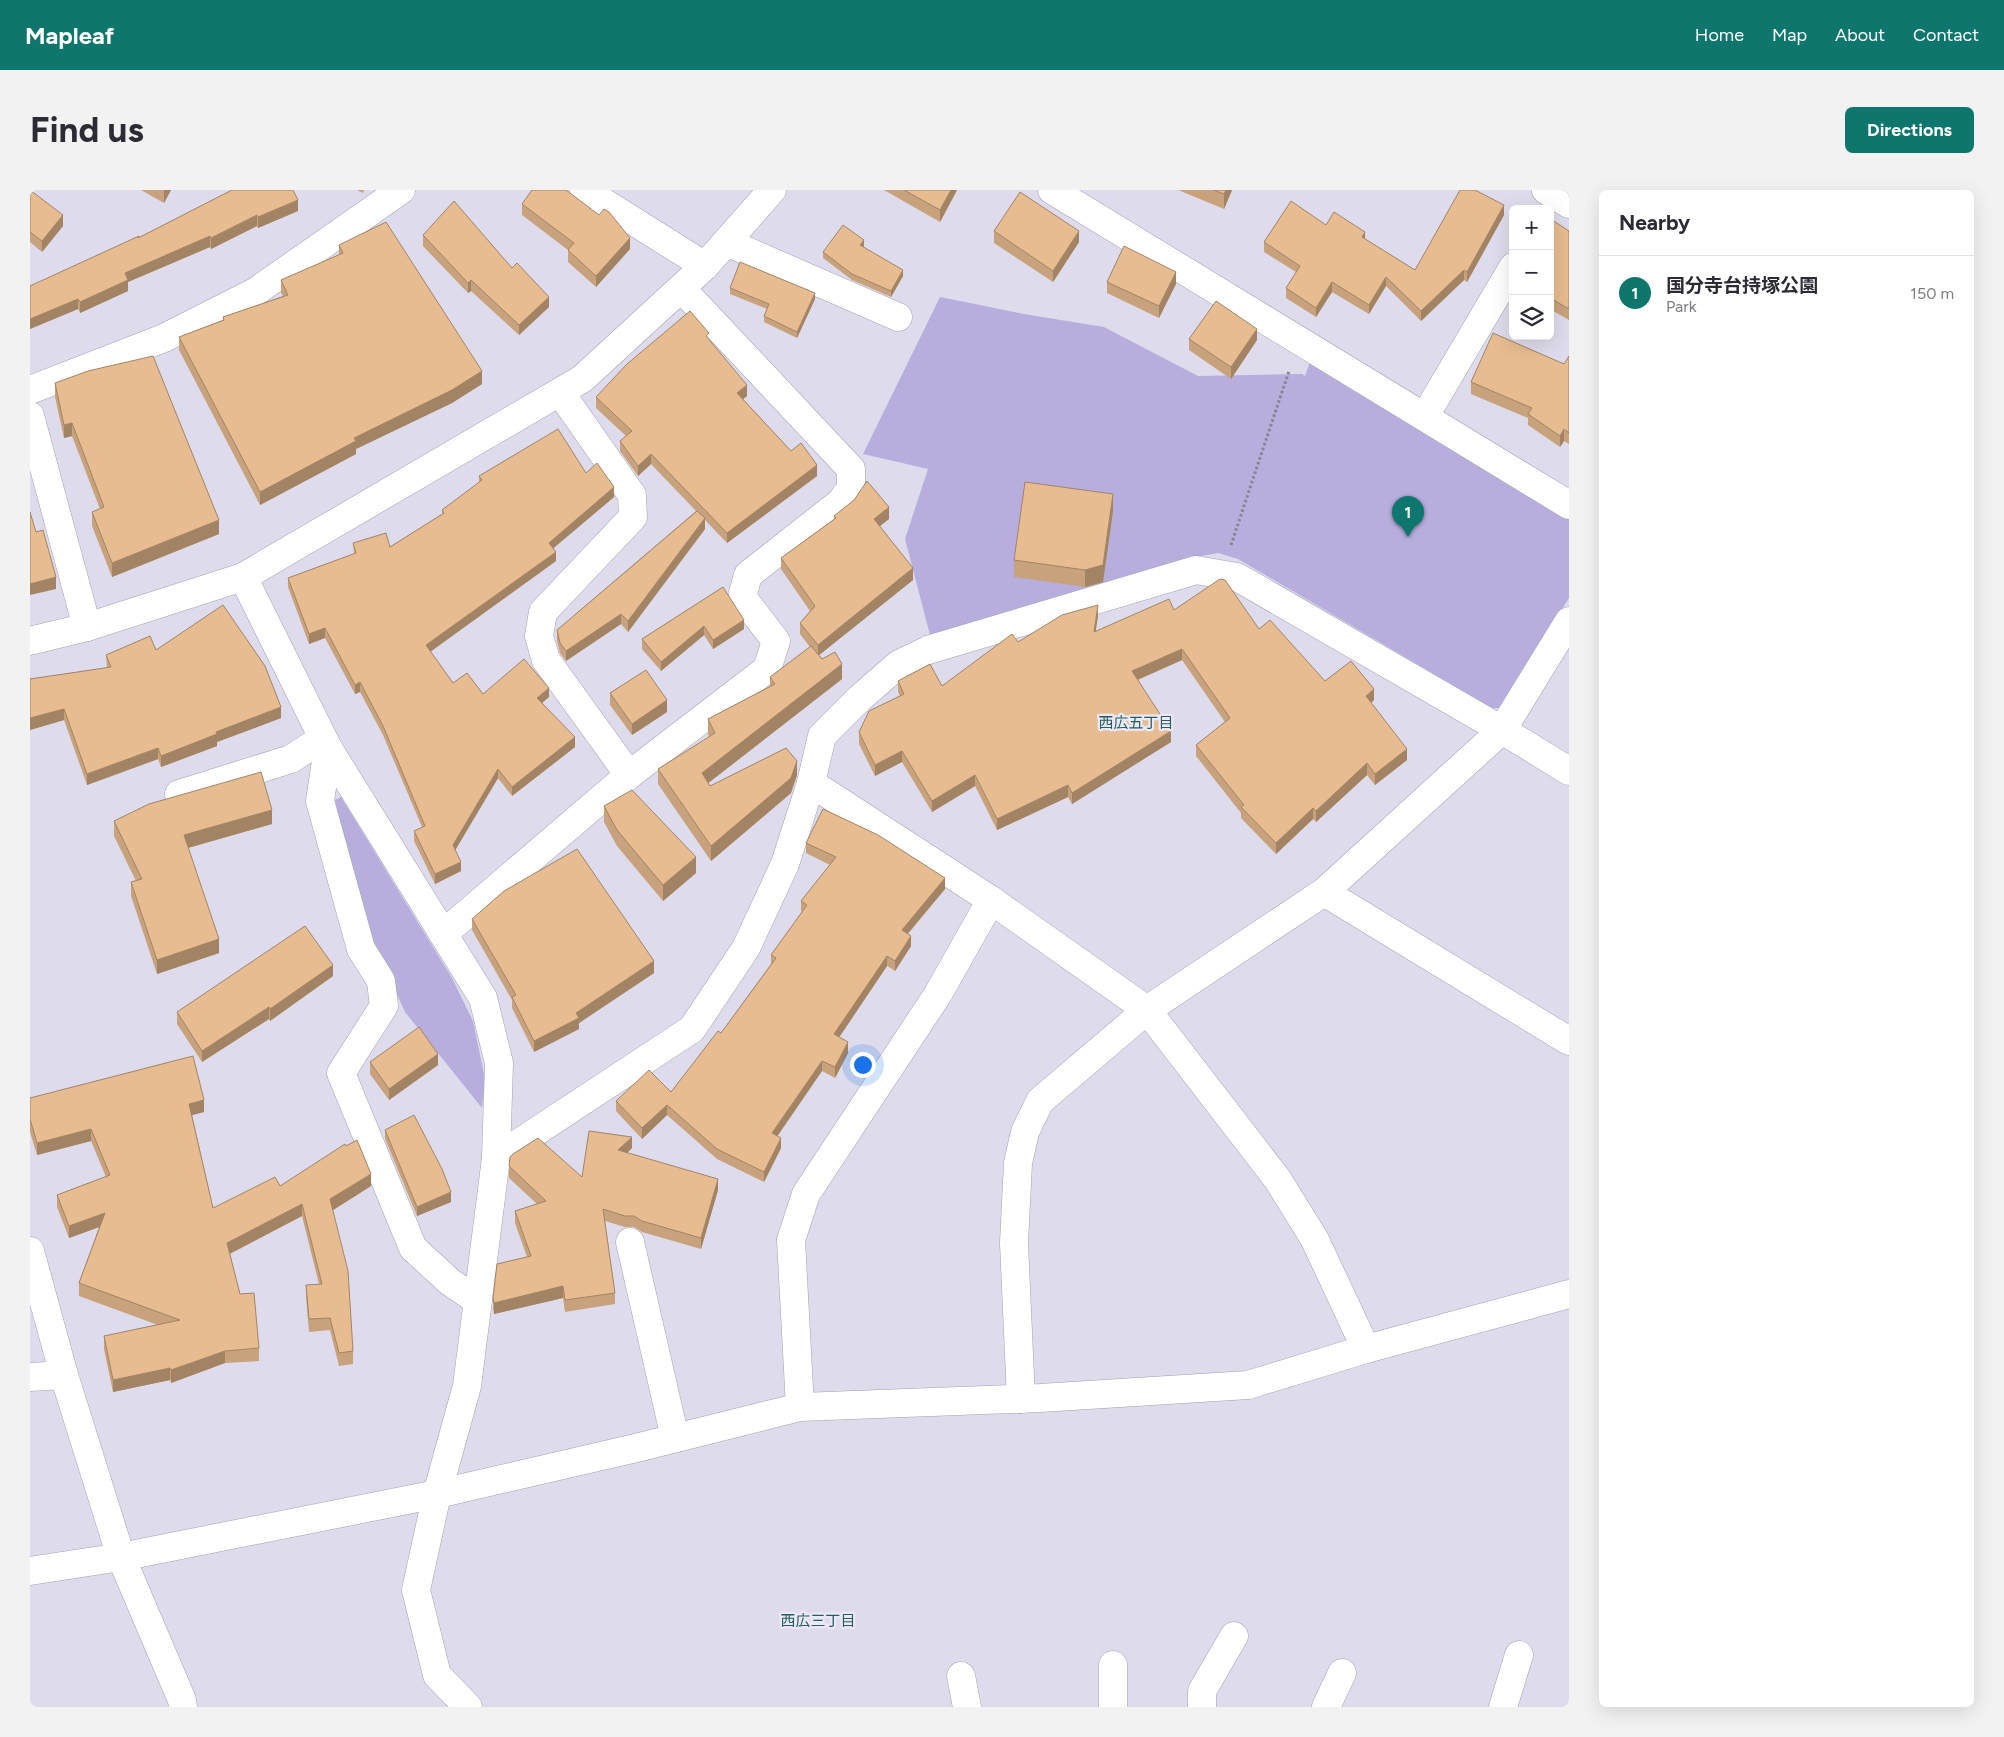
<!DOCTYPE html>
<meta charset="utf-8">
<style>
:root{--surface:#fff;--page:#f2f2f3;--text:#2b2b33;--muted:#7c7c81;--line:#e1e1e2;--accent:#0f766e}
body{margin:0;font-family:Figtree,"Noto Sans JP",sans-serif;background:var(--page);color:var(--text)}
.controls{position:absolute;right:15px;top:15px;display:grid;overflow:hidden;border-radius:8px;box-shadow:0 5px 20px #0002}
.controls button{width:45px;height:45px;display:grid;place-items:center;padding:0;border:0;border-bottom:1px solid var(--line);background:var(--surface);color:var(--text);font:25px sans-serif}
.you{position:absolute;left:832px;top:874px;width:18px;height:18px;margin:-12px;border:4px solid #fff;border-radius:50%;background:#1a73e8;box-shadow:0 0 0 8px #1a73e833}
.badge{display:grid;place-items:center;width:32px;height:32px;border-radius:50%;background:var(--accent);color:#fff;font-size:16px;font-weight:700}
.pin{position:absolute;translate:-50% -41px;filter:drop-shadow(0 1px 2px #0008)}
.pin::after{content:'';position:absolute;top:26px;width:18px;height:15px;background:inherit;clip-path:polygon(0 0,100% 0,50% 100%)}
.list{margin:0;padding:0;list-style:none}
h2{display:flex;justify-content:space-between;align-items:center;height:65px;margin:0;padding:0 20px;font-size:21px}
h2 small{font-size:16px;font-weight:400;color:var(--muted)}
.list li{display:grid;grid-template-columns:32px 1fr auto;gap:15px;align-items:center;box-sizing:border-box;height:75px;padding:0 20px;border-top:1px solid var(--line)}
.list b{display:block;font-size:19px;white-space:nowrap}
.list p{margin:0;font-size:16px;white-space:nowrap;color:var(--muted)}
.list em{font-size:16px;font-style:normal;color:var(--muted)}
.icon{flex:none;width:28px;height:28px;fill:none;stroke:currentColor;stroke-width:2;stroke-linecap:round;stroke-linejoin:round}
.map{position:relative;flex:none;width:1539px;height:1517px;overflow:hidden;border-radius:8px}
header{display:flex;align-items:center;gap:30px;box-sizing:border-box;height:70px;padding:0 25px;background:var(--accent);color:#fff}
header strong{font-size:24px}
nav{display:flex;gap:28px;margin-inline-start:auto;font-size:18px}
.intro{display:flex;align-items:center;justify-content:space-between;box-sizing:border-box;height:120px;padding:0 30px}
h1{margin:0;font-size:35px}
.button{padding:12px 22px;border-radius:8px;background:var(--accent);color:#fff;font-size:18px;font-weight:700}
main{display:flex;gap:30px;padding:0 30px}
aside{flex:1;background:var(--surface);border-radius:8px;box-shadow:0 5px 20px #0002}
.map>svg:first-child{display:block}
</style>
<header>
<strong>Mapleaf</strong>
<nav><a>Home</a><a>Map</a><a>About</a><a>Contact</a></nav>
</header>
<div class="intro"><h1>Find us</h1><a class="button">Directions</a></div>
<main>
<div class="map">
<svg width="1539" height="1517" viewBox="0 0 1539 1517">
<rect width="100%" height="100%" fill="#dedcec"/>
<!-- green -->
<g fill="#b7aede">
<path d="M910,107L994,124L1074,137L1168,186L1272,184L1275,186L1280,172L1539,325V408L1470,518H1462L1208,369L1188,363L1160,368L900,445L875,349L898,279L833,264Z"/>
<path d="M311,607L422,788L443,831L455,889L452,918L375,822L320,701L305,610Z"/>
</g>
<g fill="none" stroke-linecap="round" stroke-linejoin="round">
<defs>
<g id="minor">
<path d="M554,0L675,76"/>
<path d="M1022,0L1539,315"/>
<path d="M696,52L868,127"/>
<path d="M0,200L134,148L225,102L371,0"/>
<path d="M530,202L602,305L603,327L513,422L509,446L516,470L599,585"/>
<path d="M0,226L57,437"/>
<path d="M1395,226L1483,77"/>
<path d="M213,387L298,558L453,808L469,873L466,968L437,1196L407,1304L386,1400L407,1485L438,1517"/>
<path d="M298,558L290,611L331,759L351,791L354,816L311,883L383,1058L420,1092L448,1111"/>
<path d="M781,593L961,710L1117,820L1248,990L1285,1050L1336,1159"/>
<path d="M149,604L261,569L293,548"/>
<path d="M1294,702L1539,851"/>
<path d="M413,744L599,585L737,479L746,451L712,407L718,385L811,312L821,298V279L651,98"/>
<path d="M466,968L662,839L716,758L755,674L781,593L792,546L830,508L869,474L898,460L1166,380L1207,387L1472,540L1539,581"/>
<path d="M600,1052L645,1248"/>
<path d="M0,1061L34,1185L91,1367L152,1510L153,1517"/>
<path d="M0,1187L34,1185"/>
<path d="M991,1209L984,1053L988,973L995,942L1010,911L1117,820L1294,702L1472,540L1539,431"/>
<path d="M770,1217L761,1050L776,1004L908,804L961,710"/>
<path d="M0,1381L91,1367L407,1304L606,1258L770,1217L1010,1208L1218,1195L1336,1159L1539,1104"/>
<path d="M1083,1475V1517"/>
<path d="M931,1486L937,1517"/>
<path d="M1172,1517V1501L1204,1446"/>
<path d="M1296,1517L1312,1483"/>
<path d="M1473,1517L1489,1465"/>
</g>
<g id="tertiary">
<path d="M1516,0L1539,14"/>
<path d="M0,451L57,437L213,387L552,189L675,76L742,0"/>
</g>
</defs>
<!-- minor casing -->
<use href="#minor" stroke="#a3a1b0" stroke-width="29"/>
<!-- tertiary casing -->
<use href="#tertiary" stroke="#a3a1b0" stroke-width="29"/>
<!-- path -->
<path stroke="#86848f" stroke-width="3" stroke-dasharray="2.5 2.5" stroke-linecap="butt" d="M1201,355L1259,181"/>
<!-- minor -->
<use href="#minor" stroke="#fff" stroke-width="28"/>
<!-- tertiary -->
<use href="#tertiary" stroke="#fff" stroke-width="28"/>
</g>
<!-- wall -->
<g fill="#c7a27c">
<path d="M0,0L33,36L12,62L0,52Z"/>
<path d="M111,0H141L134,13Z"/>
<path d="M202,0L268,21L228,38L227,36L181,59L180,57L98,92V101L50,123L48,119L0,139V96L109,48Z"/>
<path d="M327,0H334L333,3Z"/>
<path d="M854,0H927L910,32Z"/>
<path d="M1148,0H1202L1194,19Z"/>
<path d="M492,14L600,59L566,97L538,72V60L492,25Z"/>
<path d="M1474,25L1437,92L1434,90L1391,131L1356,96L1339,124L1302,102L1286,127L1256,108V98L1266,82L1234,62V52L1296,35L1335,49L1385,80Z"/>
<path d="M1520,33L1539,41V130L1520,119Z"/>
<path d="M964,41L1049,52L1023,92L964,53Z"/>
<path d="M393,45L482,78L519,117L489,145L441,101L438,103L393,56Z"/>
<path d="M309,55L452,194L422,213L326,259V264L230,315L149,160V147L193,130V127L253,106L251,103V90L309,65Z"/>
<path d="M834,56L833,57L873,86L861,107L822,90L793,68V62Z"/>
<path d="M1077,92L1146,94L1129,128L1077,103Z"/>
<path d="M700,98L785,109L767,148L734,132V126L737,119L700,104Z"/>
<path d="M1159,149L1227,150L1201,189L1159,160Z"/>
<path d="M679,150L717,206L713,209L761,261L787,286L697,353L675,330V339L598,442L591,434L536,471L530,463L527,451V440L666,321L621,274L608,286L590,261V251L596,246L566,218V207Z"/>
<path d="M1539,166V254L1534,251L1530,257L1498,235V228L1441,204V192L1534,174Z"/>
<path d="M25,193L189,344L82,387L62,336V322L70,319L42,246L34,248L25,207Z"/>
<path d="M556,283L584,307L523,358L526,371L400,461L423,493L453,504L519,507L512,513L545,557L482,606L468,588L425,660L431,681L405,694L384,651V641L392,637L353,545L330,502L325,504L295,448L279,454L258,397V388L324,364L323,353L360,357L412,324V320L449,293V286Z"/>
<path d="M1083,321L1073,392L1055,397L984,387V370Z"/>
<path d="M804,326L859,329L849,336L883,390L789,465L812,489L678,593L680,596L767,585L761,603L681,671L628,594V579L679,547L678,544V529L740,496V487L780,457L770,444V433L780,421L751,379V368L804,329Z"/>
<path d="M693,397L714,439L683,459L674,445L631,481L612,459V449Z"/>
<path d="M1144,420L1229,439L1295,491L1344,510L1341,513L1377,570L1345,595L1337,585L1286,632L1283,629L1246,664L1211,628V623L1166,566V555L1195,532L1152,470L1108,490L1141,552L1042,614L1038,607L967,640L945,596L902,622L872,572L845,586L829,554V542L870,506L868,502V491L912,496L988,452L1068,426L1065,442Z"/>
<path d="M126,460L251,528L187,552V556L131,577L128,569L57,595L34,530L0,540V488V489L77,478L76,465Z"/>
<path d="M580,503L637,522L602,545L580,515Z"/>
<path d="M574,616L666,683L633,711L587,656L574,632Z"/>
<path d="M84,631L242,634L158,658L189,763L127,784L101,706V692L106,691L84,646Z"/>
<path d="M776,653L915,699L878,744L881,756L865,781L857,776L809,847L818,863L805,888L792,881L747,946L751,958L734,992L687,969L637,925L612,949L586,921V911L641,902L691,843L741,774V765L772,722L771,721V711L800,675L776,663Z"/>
<path d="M442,729L624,783L549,833V839L504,862L482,818V810L442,740Z"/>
<path d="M303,786L240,831L239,829L172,872L147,834V822Z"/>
<path d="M340,872L408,875L359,910L340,884Z"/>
<path d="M0,908L174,922L162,925L183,1018L250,996H341L303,1020L323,1161V1174L309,1176L300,1140L279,1142L276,1108V1095L289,1094L272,1026L200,1064L210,1104L229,1158V1171L195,1173L141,1193L140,1190L83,1202L74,1159V1146L128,1135L49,1106V1093L69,1037L39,1048L27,1017V1005L76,987L61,951L7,965L0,942Z"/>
<path d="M355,940L421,1012L387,1026L355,949Z"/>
<path d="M602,958L597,963L688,1000L671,1059L612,1042L604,1037H595L575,1031L585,1103V1114L535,1122L533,1108L464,1124L463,1119V1108L497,1067L485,1033V1021L507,1014L479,988V976L552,987Z"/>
</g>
<!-- shaded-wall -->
<g fill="#a28465">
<path d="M135,0H141L134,13V1Z"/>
<path d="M921,0H927L910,32V20Z"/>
<path d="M1196,0H1202L1194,19V4Z"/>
<path d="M268,10V21L228,38V27Z"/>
<path d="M1474,15V25L1437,92V82Z"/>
<path d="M33,25V36L12,62V51Z"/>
<path d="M227,25V36L181,59V48Z"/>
<path d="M1049,41V52L1023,92V81Z"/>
<path d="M1335,42V51L1332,47Z"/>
<path d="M180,46V57L98,92V101L50,123V112L95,83Z"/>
<path d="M600,48V59L566,97V86Z"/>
<path d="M834,50V56L830,61V55Z"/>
<path d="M873,80V86L861,107V101Z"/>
<path d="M1434,80V90L1391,131V121Z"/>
<path d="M1146,82V94L1129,128V116Z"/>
<path d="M1356,87V96L1339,124V115Z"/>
<path d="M441,90V101L438,103V93Z"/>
<path d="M1302,92V102L1286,127V118Z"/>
<path d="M785,103V109L767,148V142Z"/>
<path d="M519,107V117L489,145V135Z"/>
<path d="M48,109V119L0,139V129Z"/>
<path d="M1227,139V150L1201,189V177Z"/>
<path d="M452,181V194L422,213L326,259V264L230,315V302L324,248Z"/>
<path d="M717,195V206L707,214V203Z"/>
<path d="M42,233V246L34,248V235Z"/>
<path d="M1534,239V251L1530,257V246Z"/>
<path d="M621,264V274L608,286V276Z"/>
<path d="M787,275V286L697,353V343Z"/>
<path d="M584,297V307L519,362V353Z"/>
<path d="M1083,304V321L1073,392L1055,397V380Z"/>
<path d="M859,317V329L844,341V329Z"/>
<path d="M675,328V339L598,442V431Z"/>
<path d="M189,330V344L82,387V373Z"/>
<path d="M526,362V371L396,465V455Z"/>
<path d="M883,378V390L788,466V455Z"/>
<path d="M26,387V399L0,405V394Z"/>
<path d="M1068,415V426L1064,453V442Z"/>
<path d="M591,424V434L536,471V461Z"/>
<path d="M714,430V439L683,459V450Z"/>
<path d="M674,436V445L631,481V472Z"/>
<path d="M295,438V448L279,454V444Z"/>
<path d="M1152,459V470L1102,492V481Z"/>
<path d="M812,474V489L672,598V583Z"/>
<path d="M330,492V502L325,504V495Z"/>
<path d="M519,498V507L507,517V508Z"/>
<path d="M1344,499V510L1336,517V506Z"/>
<path d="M637,510V522L602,545V534Z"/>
<path d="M251,517V528L187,552V556L131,577V566L186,542Z"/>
<path d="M34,519V530L0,540V528Z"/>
<path d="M1141,541V552L1042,614V603Z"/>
<path d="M545,547V557L482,606V597Z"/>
<path d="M128,558V569L57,595V584Z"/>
<path d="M1377,559V570L1345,595V584Z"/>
<path d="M872,561V572L845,586V575Z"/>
<path d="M767,571V585L761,603L681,671V656Z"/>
<path d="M1337,573V585L1286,632V621Z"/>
<path d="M468,579V588L423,664V655Z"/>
<path d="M945,585V596L902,622V611Z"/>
<path d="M1038,595V607L967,640V629Z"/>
<path d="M1283,618V629L1246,664V653Z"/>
<path d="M242,620V634L154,659V645Z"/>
<path d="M666,667V683L633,711V695Z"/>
<path d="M431,672V681L405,694V684Z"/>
<path d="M915,688V699L872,750V740Z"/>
<path d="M881,746V756L865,781V771Z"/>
<path d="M189,749V763L127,784V770Z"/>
<path d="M857,766V776L804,855V844Z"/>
<path d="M624,771V783L549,833V839L504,862V851Z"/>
<path d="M303,775V786L240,831V819Z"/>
<path d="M239,817V829L172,872V861Z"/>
<path d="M818,852V863L805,888V877Z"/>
<path d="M408,864V875L359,910V899Z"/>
<path d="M792,871V881L742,954V943Z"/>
<path d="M174,910V922L159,926V914Z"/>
<path d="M637,915V925L612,949V938Z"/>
<path d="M61,939V951L7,965V953Z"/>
<path d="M602,947V958L588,972V960Z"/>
<path d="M751,948V958L734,992V982Z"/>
<path d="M341,984V996L300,1022V1009Z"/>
<path d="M688,989V1000L671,1059V1048Z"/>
<path d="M421,1002V1012L387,1026V1017Z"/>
<path d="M272,1014V1026L197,1065V1053Z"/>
<path d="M75,1023V1035L39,1048V1036Z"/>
<path d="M533,1096V1108L464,1124V1113Z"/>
<path d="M195,1161V1173L141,1193V1180Z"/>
<path d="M140,1178V1190L83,1202V1190Z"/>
</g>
<!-- building -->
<g fill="#e7bc90" stroke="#a28465">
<path d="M0,0L33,25L12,51L0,42Z"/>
<path d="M202,0H263L268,10L228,27L227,25L181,48L180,46L95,83L98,90L50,112L48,109L0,129V96L109,46L108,48Z"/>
<path d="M502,0H536L569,25L574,19L579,22L600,48L566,86L538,60L544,53L492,14Z"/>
<path d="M874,0H921L910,20Z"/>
<path d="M1184,0H1196L1194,4Z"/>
<path d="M1430,0H1445L1474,15L1437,82L1434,80L1391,121L1356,87L1339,115L1302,92L1286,118L1256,98L1270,76L1234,52L1261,11L1296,35L1304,22L1335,42L1332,47L1385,80Z"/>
<path d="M990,2L1049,41L1023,81L964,41Z"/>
<path d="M424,11L482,78L487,73L519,107L489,135L441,90L438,93L393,45Z"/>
<path d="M1522,30L1539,41V119L1520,108V33Z"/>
<path d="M356,32L452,181L422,200L324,248L326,251L230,302L149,147L194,130L193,127L258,105L251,90L313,63L309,55Z"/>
<path d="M813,35L834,50L830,55L873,80L861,101L822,84L793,62Z"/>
<path d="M1094,56L1146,82L1129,116L1077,92Z"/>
<path d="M710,72L785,103L767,142L734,126L739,114L700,98Z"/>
<path d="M1186,111L1227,139L1201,177L1159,149Z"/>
<path d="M660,121L679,143L676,146L717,195L707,203L761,261L771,253L787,275L697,343L621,264L608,276L590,251L602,241L566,207L597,174Z"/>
<path d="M1463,143L1534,174L1539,166V243L1534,239L1530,246L1498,224L1502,218L1441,192Z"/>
<path d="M123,166L189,330L82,373L62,322L74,317L42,233L34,235L25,193L58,181Z"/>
<path d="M528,239L556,283L567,273L584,297L519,353L526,362L396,455L423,493L437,483L453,504L494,469L519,498L507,508L545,547L482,597L468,579L423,655L431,672L405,684L384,641L395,636L353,536L330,492L325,495L295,438L279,444L258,388L326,363L323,353L356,343L360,357L414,323L412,320L452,290L449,286Z"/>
<path d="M837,291L859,317L844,329L883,378L788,455L770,433L785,416L751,368L806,328L804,326L824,310Z"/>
<path d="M995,292L1083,304L1073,375L1055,380L984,370Z"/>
<path d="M667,321L675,328L598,431L591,424L536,461L530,453L527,440Z"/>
<path d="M0,322L6,342L13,340L26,387L0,394Z"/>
<path d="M1190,389L1195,390L1229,439L1240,430L1295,491L1321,471L1344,499L1336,506L1377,559L1345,584L1337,573L1286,621L1283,618L1246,653L1211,617L1214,615L1166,555L1200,528L1152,459L1102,481L1141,541L1042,603L1038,595L967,629L945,585L902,611L872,561L845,575L829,542L839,521L874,504L868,491L900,474L912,496L982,444L988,452L1032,425L1068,415L1064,442L1139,409L1144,420Z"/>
<path d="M693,397L714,430L683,450L674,436L631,472L612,449Z"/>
<path d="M193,415L235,476L251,517L186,542L187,544L131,566L128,558L57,584L34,519L0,528V488V489L81,477L76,465L120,446L126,460Z"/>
<path d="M781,456L792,469L805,462L812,474L672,583L680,596L756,558L767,571L761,588L681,656L628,579L685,543L678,529L745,494L740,487Z"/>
<path d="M616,480L637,510L602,534L580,503Z"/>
<path d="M231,582L242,620L154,645L189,749L127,770L101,692L112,689L84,631L119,614Z"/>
<path d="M602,600L666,667L633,695L587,640L574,616Z"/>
<path d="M793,619L848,645L915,688L872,740L881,746L865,771L857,766L804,844L818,852L805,877L792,871L742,943L751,948L734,982L687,959L637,915L612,938L586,911L619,880L641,902L688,841L691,843L746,768L741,765L777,715L771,711L806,667L776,653Z"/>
<path d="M547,659L624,771L546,823L549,828L504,851L482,807L486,805L442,729L474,701Z"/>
<path d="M275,736L303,775L240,819L239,817L172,861L147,822Z"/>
<path d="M389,837L408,864L359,899L340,872Z"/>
<path d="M163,866L174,910L159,914L183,1018L245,987L250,996L315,954L316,956L327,950L341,984L300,1009L318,1081L323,1161L309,1163L300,1128L279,1129L276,1095L292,1094L272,1014L197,1053L210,1104L224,1103L229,1158L195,1161L141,1180L140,1178L83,1190L74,1146L150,1130L49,1093L75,1023L39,1036L27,1005L80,985L61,939L7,953L0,929V908Z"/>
<path d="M384,925L412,979L421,1002L387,1017L355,940Z"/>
<path d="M559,941L602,947L588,960L688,989L671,1048L612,1031L604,1026H595L573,1019L585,1103L535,1110L533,1096L464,1113L463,1108L467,1074L501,1066L485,1021L516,1011L479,976L480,967L483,964L508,948L552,987Z"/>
</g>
<g text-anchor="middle" stroke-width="4.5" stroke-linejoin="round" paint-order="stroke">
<!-- neighbourhood labels -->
<g font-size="15" fill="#275f58" stroke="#ebe9f9">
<text x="1106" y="538">西広五丁目</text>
<text x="788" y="1436">西広三丁目</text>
</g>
</g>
</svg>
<div class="controls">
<button>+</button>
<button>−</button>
<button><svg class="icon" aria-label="layers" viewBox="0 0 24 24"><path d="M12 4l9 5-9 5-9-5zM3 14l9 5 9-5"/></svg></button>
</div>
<div class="you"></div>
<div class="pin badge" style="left:1378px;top:347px">1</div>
</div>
<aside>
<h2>Nearby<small></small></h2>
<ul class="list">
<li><span class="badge">1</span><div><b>国分寺台持塚公園</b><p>Park</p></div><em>150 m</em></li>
</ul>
</aside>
</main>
